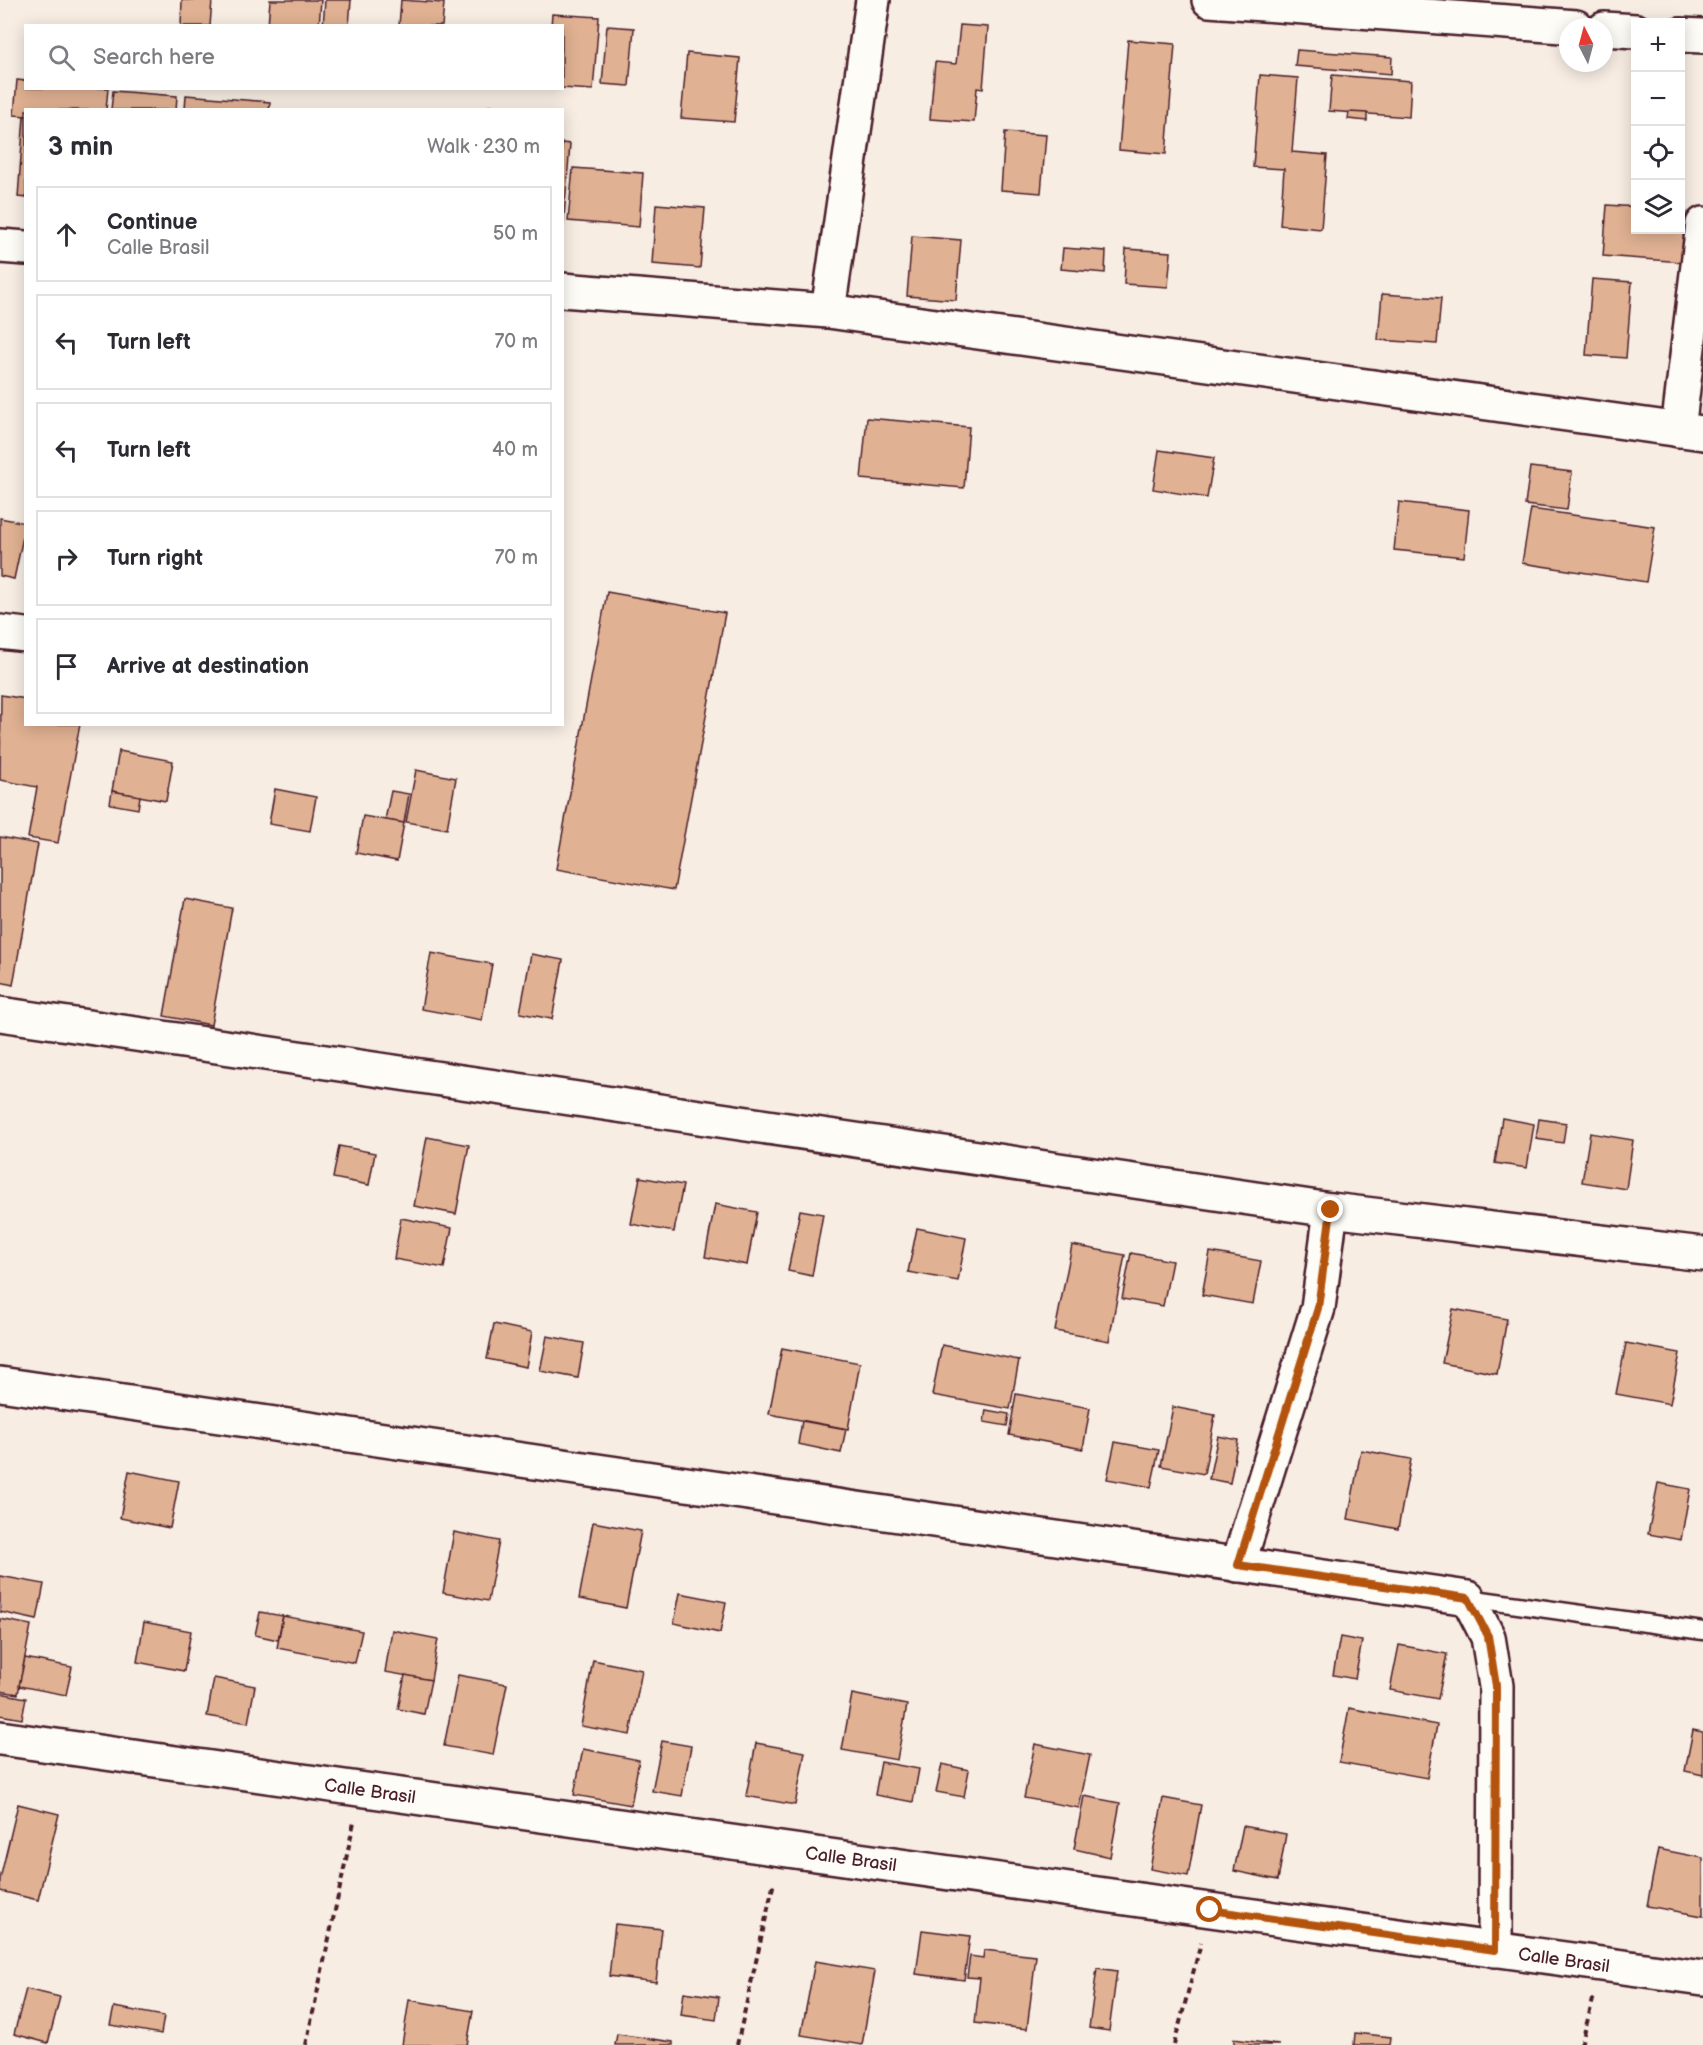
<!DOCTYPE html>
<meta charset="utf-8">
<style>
:root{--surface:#fff;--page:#f2f2f3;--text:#2b2b33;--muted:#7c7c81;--line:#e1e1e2}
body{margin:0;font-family:"Balsamiq Sans",sans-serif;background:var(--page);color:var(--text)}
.controls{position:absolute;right:18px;top:18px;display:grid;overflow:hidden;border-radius:0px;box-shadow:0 3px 15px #0003}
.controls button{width:54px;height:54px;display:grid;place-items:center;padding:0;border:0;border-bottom:2px solid var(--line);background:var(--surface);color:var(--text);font:30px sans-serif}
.compass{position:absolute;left:1559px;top:18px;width:54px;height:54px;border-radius:50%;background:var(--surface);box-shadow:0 3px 15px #0003;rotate:354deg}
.stop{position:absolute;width:18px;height:18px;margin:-14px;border:4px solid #b45309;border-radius:50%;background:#fff}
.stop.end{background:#b45309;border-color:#fff;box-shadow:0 2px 6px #0008}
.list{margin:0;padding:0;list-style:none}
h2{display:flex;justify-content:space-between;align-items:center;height:78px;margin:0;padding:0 24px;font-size:26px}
h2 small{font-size:20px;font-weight:400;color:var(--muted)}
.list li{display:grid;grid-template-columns:39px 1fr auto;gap:18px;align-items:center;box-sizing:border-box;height:96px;margin:0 12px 12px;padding:0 12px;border:2px solid var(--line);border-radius:0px}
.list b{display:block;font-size:22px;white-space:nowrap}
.list p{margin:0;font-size:20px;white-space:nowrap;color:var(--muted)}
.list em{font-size:20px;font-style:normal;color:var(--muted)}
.icon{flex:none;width:33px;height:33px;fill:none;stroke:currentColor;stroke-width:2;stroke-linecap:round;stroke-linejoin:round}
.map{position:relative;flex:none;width:1703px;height:2045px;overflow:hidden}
.search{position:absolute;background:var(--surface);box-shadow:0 3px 15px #0003;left:24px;top:24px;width:540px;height:66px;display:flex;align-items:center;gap:15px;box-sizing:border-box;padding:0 21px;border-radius:0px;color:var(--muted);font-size:22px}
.panel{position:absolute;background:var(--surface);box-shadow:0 3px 15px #0003;left:24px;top:108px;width:540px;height:618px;border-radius:0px}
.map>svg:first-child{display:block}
</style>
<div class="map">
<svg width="1703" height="2045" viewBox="0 0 1703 2045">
<rect width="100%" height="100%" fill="#f7ede3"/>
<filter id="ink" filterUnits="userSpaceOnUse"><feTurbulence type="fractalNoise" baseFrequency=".0167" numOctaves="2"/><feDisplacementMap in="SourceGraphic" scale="12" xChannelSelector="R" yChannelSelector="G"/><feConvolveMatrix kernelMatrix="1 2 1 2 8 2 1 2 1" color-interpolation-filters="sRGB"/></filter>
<g filter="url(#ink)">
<!-- building -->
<g fill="#e0b192" stroke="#4a1f2b" stroke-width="1.5">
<path d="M182,0H212L210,26H181Z"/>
<path d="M270,0H321L319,26H268Z"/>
<path d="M325,0H351L349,26H323Z"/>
<path d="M401,0L444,3L442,26H399Z"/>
<path d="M552,14L599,17L593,90L562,88V26H551Z"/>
<path d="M960,25L988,27L983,89L977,88L974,122L930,119L935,62L956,64Z"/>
<path d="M607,26L634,28L629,86L602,84Z"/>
<path d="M1128,40L1175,44L1166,154L1119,150Z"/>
<path d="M1297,50L1392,57L1391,74L1295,66Z"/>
<path d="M687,53L740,58L734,122L681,118Z"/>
<path d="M1260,75L1298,78L1292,152L1327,155L1321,229L1280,225L1284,169L1253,167Z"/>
<path d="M1332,75L1411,81L1409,117L1329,111Z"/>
<path d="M17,80L26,81V88H108L106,110H26V116L14,115Z"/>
<path d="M113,91L177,96L176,110H111Z"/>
<path d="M186,95L270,102L269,110H185Z"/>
<path d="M489,106L530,109V110H489Z"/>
<path d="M1349,112L1367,113V121L1348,119Z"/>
<path d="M24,116H26V198L18,197Z"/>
<path d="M1005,132L1046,135L1041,193L1001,190Z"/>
<path d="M562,143L570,144L563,230H562Z"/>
<path d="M573,168L643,173L639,227L568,221Z"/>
<path d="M656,204L705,208L700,268L652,264Z"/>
<path d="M1607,205L1636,207V230H1680V211H1686L1682,262L1603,256Z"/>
<path d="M912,236L961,240L956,300L907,296Z"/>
<path d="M1063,248L1106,251L1105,273L1061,269Z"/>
<path d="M1126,249L1171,252L1168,287L1124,284Z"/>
<path d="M1592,279L1632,282L1626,358L1586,355Z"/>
<path d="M1382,294L1441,298L1437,344L1378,340Z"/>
<path d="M867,418L969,427L964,488L861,479Z"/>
<path d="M1159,450L1214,458L1207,498L1153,489Z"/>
<path d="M1530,467L1572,472L1567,510L1525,505Z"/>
<path d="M1399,502L1469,510L1464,557L1394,550Z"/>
<path d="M1531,509L1655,527L1646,582L1522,563Z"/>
<path d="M0,518L26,523L14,579L0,576Z"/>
<path d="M607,592L725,613L674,890L556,869Z"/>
<path d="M1,695L26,699V724H80L58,843L28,838L37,787L0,780Z"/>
<path d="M119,751L173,761L166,801L112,791Z"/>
<path d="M416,770L456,778L447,829L406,822Z"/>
<path d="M275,789L316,797L310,831L269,824Z"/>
<path d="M112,791L140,796L138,809L110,804Z"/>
<path d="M391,791L409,794L404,823L385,820Z"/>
<path d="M363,816L404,823L397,861L356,853Z"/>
<path d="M0,837L38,844L13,985L0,982Z"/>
<path d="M185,899L232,908L211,1025L164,1016Z"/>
<path d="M431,953L492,964L482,1020L421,1009Z"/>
<path d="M531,954L563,960L552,1019L520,1013Z"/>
<path d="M1502,1118L1534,1124L1527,1168L1495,1163Z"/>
<path d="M1539,1119L1566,1123L1563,1143L1536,1139Z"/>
<path d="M1590,1133L1633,1140L1626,1189L1582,1182Z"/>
<path d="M427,1137L469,1145L456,1214L414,1206Z"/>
<path d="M339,1146L375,1153L369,1185L333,1178Z"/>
<path d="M640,1177L683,1185L674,1232L631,1224Z"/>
<path d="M715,1204L757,1212L747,1265L705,1257Z"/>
<path d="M800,1210L823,1214L812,1276L788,1271Z"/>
<path d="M401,1218L452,1228L444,1268L394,1259Z"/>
<path d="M917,1228L966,1238L958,1281L908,1272Z"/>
<path d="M1072,1245L1125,1255L1109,1341L1055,1331Z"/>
<path d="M1210,1252L1261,1261L1253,1304L1202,1295Z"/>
<path d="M1131,1253L1172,1261L1163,1306L1122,1299Z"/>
<path d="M1453,1309L1507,1319L1497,1374L1442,1363Z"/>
<path d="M494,1324L532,1332L526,1367L487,1359Z"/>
<path d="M547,1336L584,1343L578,1378L540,1371Z"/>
<path d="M1626,1343L1680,1353L1670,1404L1616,1394Z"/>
<path d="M942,1345L1019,1360L1010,1409L932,1395Z"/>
<path d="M782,1348L860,1363L848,1429L769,1414Z"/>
<path d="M1016,1394L1090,1408L1083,1449L1009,1435Z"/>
<path d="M1173,1407L1215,1415L1204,1474L1161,1466Z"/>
<path d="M986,1410L1009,1414L1007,1426L984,1422Z"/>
<path d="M802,1421L846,1429L841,1453L798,1444Z"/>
<path d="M1218,1436L1238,1440L1230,1483L1209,1479Z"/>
<path d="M1115,1442L1159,1450L1151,1487L1107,1479Z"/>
<path d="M1361,1450L1411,1459L1398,1529L1348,1519Z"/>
<path d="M129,1471L179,1481L170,1528L120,1518Z"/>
<path d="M1658,1483L1690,1489L1681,1540L1648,1534Z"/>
<path d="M593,1522L641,1531L626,1608L579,1599Z"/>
<path d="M454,1532L499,1541L488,1601L443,1593Z"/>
<path d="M0,1576L44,1584L37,1620L0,1612Z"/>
<path d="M680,1593L726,1602L720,1633L674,1623Z"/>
<path d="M260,1612L283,1616L278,1640L255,1635Z"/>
<path d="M283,1616L362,1631L355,1663L277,1648Z"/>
<path d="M0,1619L31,1625L18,1694L0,1691Z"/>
<path d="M144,1622L191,1631L184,1671L137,1662Z"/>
<path d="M392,1630L438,1639L431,1680L385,1672Z"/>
<path d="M1340,1637L1362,1641L1355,1679L1333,1675Z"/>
<path d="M1399,1645L1447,1654L1438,1699L1390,1690Z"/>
<path d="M25,1658L72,1667L66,1695L19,1686Z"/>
<path d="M593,1660L642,1670L630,1735L581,1726Z"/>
<path d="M405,1675L431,1680L424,1714L398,1709Z"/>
<path d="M458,1675L507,1684L493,1755L444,1746Z"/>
<path d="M214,1678L255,1686L248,1723L207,1716Z"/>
<path d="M0,1693L26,1698L22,1719L0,1715Z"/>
<path d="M852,1694L907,1705L897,1760L842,1750Z"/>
<path d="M1349,1708L1437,1725L1427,1778L1339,1762Z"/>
<path d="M1693,1730L1703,1732V1775L1685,1771Z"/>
<path d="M662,1741L691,1746L682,1796L652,1791Z"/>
<path d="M756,1743L805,1752L795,1805L746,1796Z"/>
<path d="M1035,1744L1090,1755L1079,1808L1024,1798Z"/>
<path d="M583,1749L639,1760L631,1805L574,1795Z"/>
<path d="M881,1762L919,1769L913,1802L875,1795Z"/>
<path d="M942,1764L969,1770L964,1797L936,1792Z"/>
<path d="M1084,1796L1120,1803L1110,1857L1074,1849Z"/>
<path d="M1163,1798L1201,1805L1188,1876L1150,1869Z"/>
<path d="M18,1804L59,1814L38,1900L0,1891V1879Z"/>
<path d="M1243,1826L1286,1834L1278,1880L1234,1871Z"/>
<path d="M1658,1849L1703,1858V1916L1647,1906Z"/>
<path d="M615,1924L662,1929L656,1982L609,1976Z"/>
<path d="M922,1930L970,1936L964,1980L916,1974Z"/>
<path d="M984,1950L1036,1956L1027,2029L975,2023L980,1978L967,1977L970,1956L983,1958Z"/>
<path d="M815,1961L875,1971L862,2045L801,2035Z"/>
<path d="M1097,1968L1117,1971L1109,2031L1089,2028Z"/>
<path d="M26,1989L60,1997L48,2043L14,2034Z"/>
<path d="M684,1992L719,1997L716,2020L681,2015Z"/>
<path d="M409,2000L473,2011L467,2045H402Z"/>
<path d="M114,2007L164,2016L161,2034L110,2025Z"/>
<path d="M1355,2033L1391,2037L1390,2045H1354Z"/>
<path d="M617,2034L673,2042V2045H615Z"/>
<path d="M1234,2039L1279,2045H1234Z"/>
</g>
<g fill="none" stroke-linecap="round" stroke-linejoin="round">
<defs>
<path id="service" d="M1468,1598L1703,1631"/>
<g id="minor">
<path d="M1209,0L1576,27"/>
<path d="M1604,29L1636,31"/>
<path d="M1680,35L1703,36"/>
<path d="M0,246L26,248"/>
<path d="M562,290L828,311L1703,433"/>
<path d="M828,311L873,0"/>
<path d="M1678,430L1703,224"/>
<path d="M0,632L26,635"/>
<path d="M0,1014L1331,1210L1703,1254"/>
<path d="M0,1384L1468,1598L1488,1637L1496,1686L1495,1950"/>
<path d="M1238,1565L1318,1308L1331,1210"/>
<path d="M0,1738L1210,1910L1703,1978"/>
</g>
</defs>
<!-- service casing -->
<use href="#service" stroke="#4a1f2b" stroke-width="21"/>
<!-- minor casing -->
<use href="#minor" stroke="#4a1f2b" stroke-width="38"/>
<!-- path -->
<g stroke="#4a1f2b" stroke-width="4" stroke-dasharray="6 4.5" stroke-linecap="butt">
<path d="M306,2045L354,1822"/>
<path d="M737,2045L774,1882"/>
<path d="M1174,2045L1201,1943"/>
<path d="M1581,2045L1594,1996"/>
</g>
<!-- service -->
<use href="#service" stroke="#fdfcf7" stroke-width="16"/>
<!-- minor -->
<use href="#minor" stroke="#fdfcf7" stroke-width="33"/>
</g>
</g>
<g fill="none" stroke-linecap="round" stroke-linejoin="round" filter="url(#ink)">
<!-- route -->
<path stroke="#b45309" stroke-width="8" d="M1210,1910L1495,1950L1496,1686L1488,1636L1468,1598L1238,1565L1318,1308L1331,1210"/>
</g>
<g text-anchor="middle" stroke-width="5" stroke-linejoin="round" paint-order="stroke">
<!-- street labels -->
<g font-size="18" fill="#4a1f2b" stroke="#fdfcf7">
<text transform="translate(370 1791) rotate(8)" y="6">Calle Brasil</text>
<text transform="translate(851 1859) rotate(8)" y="6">Calle Brasil</text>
<text transform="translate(1564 1960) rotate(8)" y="6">Calle Brasil</text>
</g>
</g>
</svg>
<div class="controls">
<button>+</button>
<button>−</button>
<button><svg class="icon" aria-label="locate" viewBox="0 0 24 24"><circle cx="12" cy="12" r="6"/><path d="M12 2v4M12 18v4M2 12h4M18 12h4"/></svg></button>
<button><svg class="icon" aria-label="layers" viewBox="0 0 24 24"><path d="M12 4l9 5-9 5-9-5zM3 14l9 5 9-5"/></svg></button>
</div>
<svg class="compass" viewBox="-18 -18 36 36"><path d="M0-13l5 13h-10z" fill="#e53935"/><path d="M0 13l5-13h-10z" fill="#7c7c81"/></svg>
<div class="stop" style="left:1210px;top:1910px"></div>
<div class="stop end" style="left:1331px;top:1210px"></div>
<div class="search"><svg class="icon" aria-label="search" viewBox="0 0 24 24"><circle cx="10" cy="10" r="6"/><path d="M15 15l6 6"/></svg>Search here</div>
<section class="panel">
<h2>3 min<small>Walk · 230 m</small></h2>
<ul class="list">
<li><svg class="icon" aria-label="ahead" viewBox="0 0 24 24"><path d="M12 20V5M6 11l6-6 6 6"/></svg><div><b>Continue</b><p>Calle Brasil</p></div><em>50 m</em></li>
<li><svg class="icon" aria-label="left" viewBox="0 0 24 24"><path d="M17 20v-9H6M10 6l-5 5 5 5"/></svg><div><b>Turn left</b></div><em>70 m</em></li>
<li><svg class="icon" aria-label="left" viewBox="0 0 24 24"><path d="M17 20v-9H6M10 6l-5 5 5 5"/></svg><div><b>Turn left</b></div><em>40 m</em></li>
<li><svg class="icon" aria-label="right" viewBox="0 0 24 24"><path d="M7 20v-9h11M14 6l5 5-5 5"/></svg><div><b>Turn right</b></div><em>70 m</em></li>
<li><svg class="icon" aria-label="arrive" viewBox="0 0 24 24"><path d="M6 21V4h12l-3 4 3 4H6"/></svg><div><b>Arrive at destination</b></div></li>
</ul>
</section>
</div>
